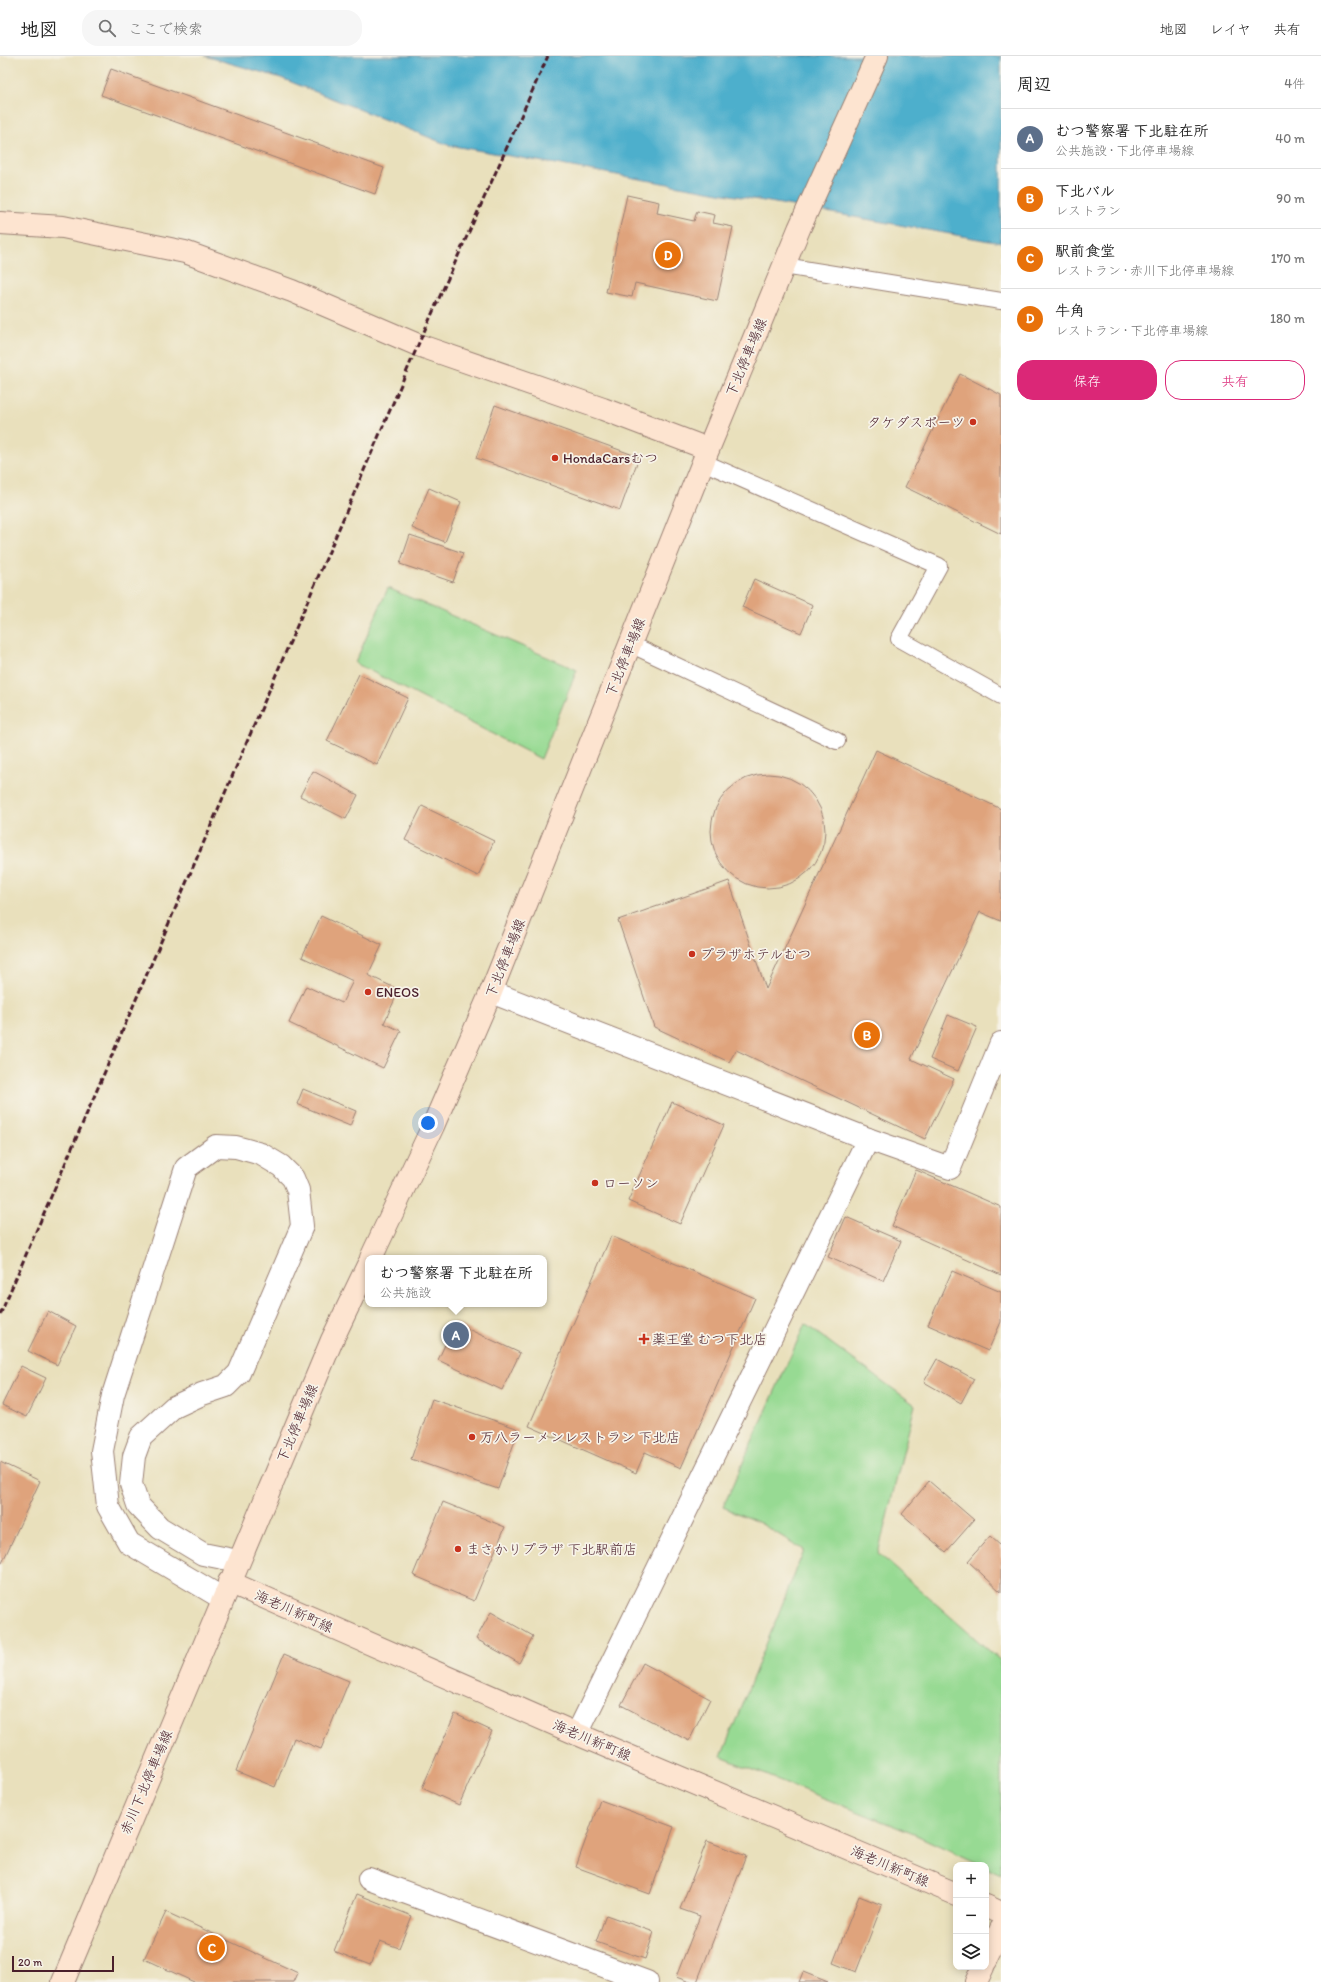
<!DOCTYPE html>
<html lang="ja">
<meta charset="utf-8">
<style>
:root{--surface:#fff;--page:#f6f6f6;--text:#222;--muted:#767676;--line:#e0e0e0;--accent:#db2777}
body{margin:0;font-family:Itim,"Klee One",sans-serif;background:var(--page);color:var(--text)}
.controls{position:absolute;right:12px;bottom:12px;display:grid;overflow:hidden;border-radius:8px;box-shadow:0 2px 10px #0003}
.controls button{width:36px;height:36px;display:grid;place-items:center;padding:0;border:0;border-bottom:1px solid var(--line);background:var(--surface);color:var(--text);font:20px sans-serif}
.scale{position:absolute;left:12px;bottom:10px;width:102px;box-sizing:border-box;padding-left:4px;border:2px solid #4a1f2b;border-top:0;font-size:11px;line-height:14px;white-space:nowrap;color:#4a1f2b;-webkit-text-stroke:3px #f7f3e8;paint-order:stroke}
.you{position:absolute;left:428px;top:1067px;width:14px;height:14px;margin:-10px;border:3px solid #fff;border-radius:50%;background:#1a73e8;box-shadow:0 0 0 6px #1a73e833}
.badge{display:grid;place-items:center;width:26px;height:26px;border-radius:50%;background:var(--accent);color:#fff;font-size:13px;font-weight:700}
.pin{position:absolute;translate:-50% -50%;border:2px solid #fff;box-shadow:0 1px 4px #0006}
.popup{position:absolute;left:365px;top:1199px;width:182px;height:52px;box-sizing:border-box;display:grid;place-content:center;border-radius:8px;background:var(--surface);filter:drop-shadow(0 1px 3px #0005);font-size:13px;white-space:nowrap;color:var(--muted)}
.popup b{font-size:15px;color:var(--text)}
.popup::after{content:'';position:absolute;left:50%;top:100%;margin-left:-8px;border:8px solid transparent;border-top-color:var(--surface)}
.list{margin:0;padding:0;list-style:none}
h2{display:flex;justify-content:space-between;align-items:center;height:52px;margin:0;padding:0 16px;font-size:17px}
h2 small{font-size:13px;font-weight:400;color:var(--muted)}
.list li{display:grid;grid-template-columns:26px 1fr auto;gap:12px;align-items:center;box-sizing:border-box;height:60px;padding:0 16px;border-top:1px solid var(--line)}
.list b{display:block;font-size:15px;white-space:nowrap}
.list p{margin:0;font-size:13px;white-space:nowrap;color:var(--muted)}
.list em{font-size:13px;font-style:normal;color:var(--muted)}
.actions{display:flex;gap:8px;padding:12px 16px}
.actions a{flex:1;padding:9px 0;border:1px solid var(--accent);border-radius:16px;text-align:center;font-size:14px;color:var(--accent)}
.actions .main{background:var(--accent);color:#fff}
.icon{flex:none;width:22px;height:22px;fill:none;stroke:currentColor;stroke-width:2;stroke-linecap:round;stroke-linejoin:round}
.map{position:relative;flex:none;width:1001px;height:1926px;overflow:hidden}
header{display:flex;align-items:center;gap:24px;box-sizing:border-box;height:56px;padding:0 20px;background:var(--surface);border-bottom:1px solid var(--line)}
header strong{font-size:19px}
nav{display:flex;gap:22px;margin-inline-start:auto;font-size:14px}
.search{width:280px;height:36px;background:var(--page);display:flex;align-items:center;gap:10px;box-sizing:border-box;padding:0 14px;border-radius:16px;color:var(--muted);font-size:15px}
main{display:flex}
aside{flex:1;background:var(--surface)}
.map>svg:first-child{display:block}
</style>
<header>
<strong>地図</strong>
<div class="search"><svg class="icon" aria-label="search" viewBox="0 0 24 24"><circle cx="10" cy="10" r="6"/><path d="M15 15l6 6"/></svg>ここで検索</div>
<nav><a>地図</a><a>レイヤ</a><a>共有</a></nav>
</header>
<main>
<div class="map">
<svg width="1001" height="1926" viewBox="0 0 1001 1926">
<rect width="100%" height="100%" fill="#f7f3e8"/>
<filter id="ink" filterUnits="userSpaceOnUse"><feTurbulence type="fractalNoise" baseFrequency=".025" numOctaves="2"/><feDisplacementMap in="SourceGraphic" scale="8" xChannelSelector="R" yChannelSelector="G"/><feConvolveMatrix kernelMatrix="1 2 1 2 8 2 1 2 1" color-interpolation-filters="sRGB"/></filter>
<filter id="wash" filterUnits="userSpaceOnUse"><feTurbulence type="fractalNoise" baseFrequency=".012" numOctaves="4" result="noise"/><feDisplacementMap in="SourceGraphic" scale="16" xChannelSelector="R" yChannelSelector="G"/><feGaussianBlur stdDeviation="0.9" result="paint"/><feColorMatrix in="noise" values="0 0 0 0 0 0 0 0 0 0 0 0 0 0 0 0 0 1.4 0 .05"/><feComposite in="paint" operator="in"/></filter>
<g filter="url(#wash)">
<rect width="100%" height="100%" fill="#e9e0bc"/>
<!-- green -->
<g fill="#97da93" stroke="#707c5f">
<path d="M388,532L577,614L541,703L355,607Z"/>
<path d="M805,1268L915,1349L878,1497L1001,1605V1818L986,1811V1809H981L914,1778L721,1701L804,1494L760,1467L723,1451Z"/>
</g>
<!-- water -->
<path fill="#4dafcc" stroke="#4c677c" d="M205,0H1001V187L448,89L281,22Z"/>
<g id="blocks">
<!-- building -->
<g fill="#dfa37c">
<path d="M111,13L384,112L375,138L101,39Z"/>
<path d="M627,139L659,146L657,157L694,165L697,155L715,159L713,167L733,171L717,245L635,227L632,241L606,236Z"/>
<path d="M960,318L1001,339V478L905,431Z"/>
<path d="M495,349L639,401L620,454L476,402Z"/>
<path d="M429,432L461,446L445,486L412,472Z"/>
<path d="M410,479L463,497L453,526L400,508Z"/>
<path d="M754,523L813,549L801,577L742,551Z"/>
<path d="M359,618L408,642L377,709L327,685Z"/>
<path d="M876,694L1001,753V865L980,856L911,1003L954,1023L925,1083L736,994L729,1006L654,971L618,864L729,825L766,933Z"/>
<path d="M313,715L358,739L346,763L300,740Z"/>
<circle cx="768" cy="775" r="57"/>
<path d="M422,750L494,785L478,820L405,784Z"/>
<path d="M321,860L382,889L368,919L399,934L384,967L401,975L383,1012L289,967L306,930L342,947L353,925L302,901Z"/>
<path d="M948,959L977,971L958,1015L930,1003Z"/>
<path d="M303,1033L356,1055L350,1070L297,1048Z"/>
<path d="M672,1046L724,1069L680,1168L628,1145Z"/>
<path d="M916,1114L1001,1151V1219L892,1170Z"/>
<path d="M846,1161L901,1185L883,1225L828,1201Z"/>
<path d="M611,1180L755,1242L681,1412L645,1396L636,1417L529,1370Z"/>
<path d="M952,1215L1001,1236V1266L988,1295L928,1269Z"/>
<path d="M48,1255L76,1270L57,1309L28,1295Z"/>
<path d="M455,1267L520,1297L502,1334L438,1304Z"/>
<path d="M937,1303L974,1323L961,1347L924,1326Z"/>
<path d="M21,1310L46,1322L27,1361L2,1349Z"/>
<path d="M432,1343L519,1373L498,1433L411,1403Z"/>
<path d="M0,1406L40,1425L2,1507H0Z"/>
<path d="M929,1425L974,1464L946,1496L902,1458Z"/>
<path d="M443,1446L505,1471L474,1545L413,1519Z"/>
<path d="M990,1480L1001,1490V1536L968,1505Z"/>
<path d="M491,1556L533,1580L519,1607L476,1583Z"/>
<path d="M284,1598L349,1625L321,1693L294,1682L275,1731L236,1715Z"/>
<path d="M643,1607L710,1643L689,1685L621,1649Z"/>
<path d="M455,1658L492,1675L459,1749L422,1732Z"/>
<path d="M600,1744L674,1771L650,1838L576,1811Z"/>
<path d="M707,1785L746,1800L697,1926H690L676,1921L700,1860L680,1853Z"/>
<path d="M357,1838L412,1860L399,1892L380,1885L370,1909L334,1895Z"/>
<path d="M859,1840L882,1849L856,1916L833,1907Z"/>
<path d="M166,1856L298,1917L294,1926H194L144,1903Z"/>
<path d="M606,1859L654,1876L645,1903L596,1886Z"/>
<path d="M803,1916L828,1926H799Z"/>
</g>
</g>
</g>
<g filter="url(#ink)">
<use href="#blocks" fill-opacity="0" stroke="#9a8074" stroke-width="1"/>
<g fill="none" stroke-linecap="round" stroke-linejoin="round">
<defs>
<g id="lane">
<path d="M784,210L1001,245"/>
<path d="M703,406L939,510L899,583L1001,640"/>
<path d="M630,588L837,685"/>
</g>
<g id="street">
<path d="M491,936L868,1083L950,1112L1001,987"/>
<path d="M222,1542L129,1487L108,1450L102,1395L113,1339L186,1112L216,1090L236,1091L261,1098L281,1110L293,1122L298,1134L302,1170L239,1317L226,1330L202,1338L174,1351L141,1381L134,1400L131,1428L138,1449L160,1472L203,1498L238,1505"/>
<path d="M577,1678L868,1083"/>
<path d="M369,1823L647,1926"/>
</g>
<g id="secondary">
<path d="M0,167L63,171L185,196L292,235L418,289L603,353L708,393"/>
<path d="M371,1202L433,1070L491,936L703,406L799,173L877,0"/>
<path d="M229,1526L577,1678L956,1838"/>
<path d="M986,1850L1001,1857"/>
<path d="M986,1905L1001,1873"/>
<path d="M63,1926L332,1284L368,1209"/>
<path d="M976,1926L983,1911"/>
</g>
</defs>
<!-- lane casing -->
<use href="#lane" stroke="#9a8074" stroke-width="18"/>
<!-- street casing -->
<use href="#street" stroke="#9a8074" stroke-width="24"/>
<!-- secondary casing -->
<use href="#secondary" stroke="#9a8074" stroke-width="24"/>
<!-- lane -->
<use href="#lane" stroke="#fff" stroke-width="16"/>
<!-- street -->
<use href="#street" stroke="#fff" stroke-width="22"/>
<!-- secondary -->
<use href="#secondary" stroke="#fde4d0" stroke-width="22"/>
<!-- rail -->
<path stroke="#4a1f2b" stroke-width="3" stroke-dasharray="6 3" stroke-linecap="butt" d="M0,1259L418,289L548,0"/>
</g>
</g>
<!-- markers -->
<g fill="#c8321e" stroke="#f7f3e8" stroke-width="1.5">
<circle cx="973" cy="366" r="4"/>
<circle cx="555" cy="402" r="4"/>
<circle cx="692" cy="898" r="4"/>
<circle cx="368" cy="936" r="4"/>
<circle cx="595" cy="1127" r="4"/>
<path d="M642 1277h4v4h4v4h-4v4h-4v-4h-4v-4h4z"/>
<circle cx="472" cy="1381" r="4"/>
<circle cx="458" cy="1493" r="4"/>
</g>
<g text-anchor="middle" stroke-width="3.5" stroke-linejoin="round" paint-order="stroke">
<!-- street labels -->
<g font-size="14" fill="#4a1f2b" stroke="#f7f3e8">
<text transform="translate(746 301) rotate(-67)" y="5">下北停車場線</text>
<text transform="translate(625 601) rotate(-68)" y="5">下北停車場線</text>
<text transform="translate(505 902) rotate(-68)" y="5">下北停車場線</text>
<text transform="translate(297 1367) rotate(-67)" y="5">下北停車場線</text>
<text transform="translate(294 1555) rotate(24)" y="5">海老川新町線</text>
<text transform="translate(592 1684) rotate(23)" y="5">海老川新町線</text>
<text transform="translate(146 1726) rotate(-67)" y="5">赤川下北停車場線</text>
<text transform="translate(890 1810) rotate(23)" y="5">海老川新町線</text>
</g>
<!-- poi labels -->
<g font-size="14" fill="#4a1f2b" stroke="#f7f3e8" text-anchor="start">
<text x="965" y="371" text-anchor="end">タケダスポーツ</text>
<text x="563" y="407">HondaCarsむつ</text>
<text x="700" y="903">プラザホテルむつ</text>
<text x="376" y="941">ENEOS</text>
<text x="603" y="1132">ローソン</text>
<text x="652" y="1288">薬王堂 むつ下北店</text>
<text x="480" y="1386">万八ラーメンレストラン 下北店</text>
<text x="466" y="1498">まさかりプラザ 下北駅前店</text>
</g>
</g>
</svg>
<div class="controls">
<button>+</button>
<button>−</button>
<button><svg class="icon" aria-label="layers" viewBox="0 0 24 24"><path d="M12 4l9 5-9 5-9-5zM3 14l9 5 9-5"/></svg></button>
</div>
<div class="scale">20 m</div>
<div class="you"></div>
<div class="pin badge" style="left:456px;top:1279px;background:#5c6f8a">A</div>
<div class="popup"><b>むつ警察署 下北駐在所</b>公共施設</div>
<div class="pin badge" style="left:867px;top:979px;background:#e8710a">B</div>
<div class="pin badge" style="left:212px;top:1892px;background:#e8710a">C</div>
<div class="pin badge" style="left:668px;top:199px;background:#e8710a">D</div>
</div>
<aside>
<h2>周辺<small>4件</small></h2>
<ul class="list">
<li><span class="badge" style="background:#5c6f8a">A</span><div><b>むつ警察署 下北駐在所</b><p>公共施設 · 下北停車場線</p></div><em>40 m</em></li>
<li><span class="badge" style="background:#e8710a">B</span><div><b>下北バル</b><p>レストラン</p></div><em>90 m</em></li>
<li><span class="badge" style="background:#e8710a">C</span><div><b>駅前食堂</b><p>レストラン · 赤川下北停車場線</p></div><em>170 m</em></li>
<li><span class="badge" style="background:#e8710a">D</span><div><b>牛角</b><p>レストラン · 下北停車場線</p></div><em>180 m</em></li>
</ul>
<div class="actions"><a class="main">保存</a><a>共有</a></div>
</aside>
</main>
